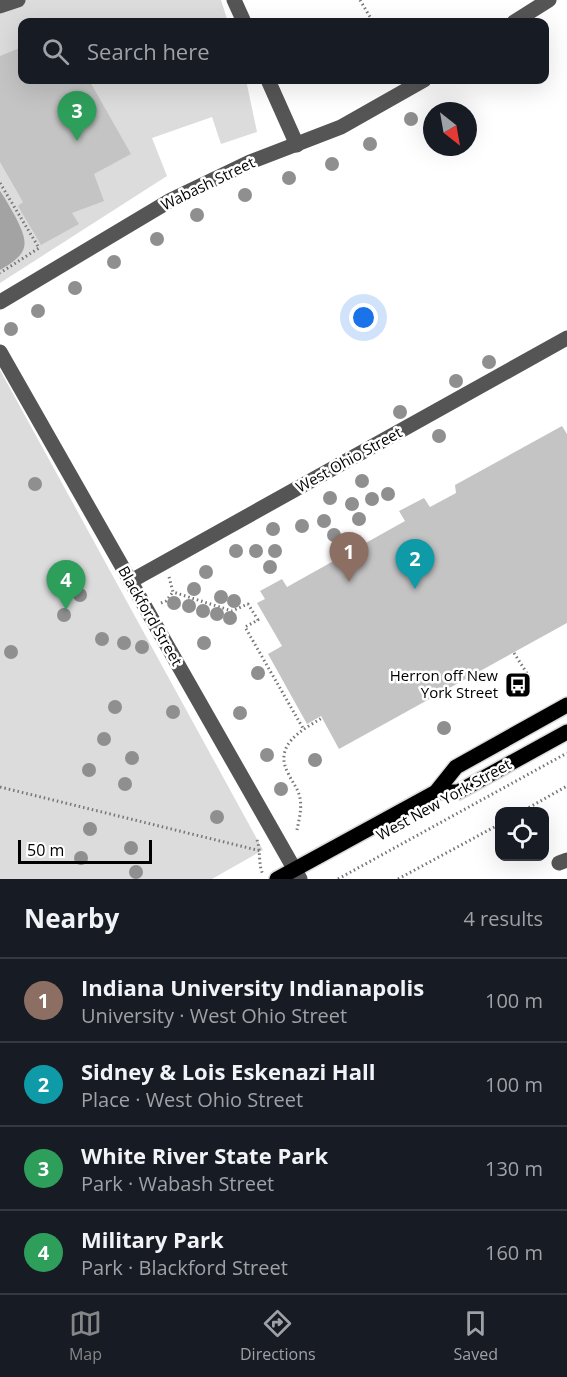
<!DOCTYPE html>
<meta charset="utf-8">
<style>
:root{--surface:#171b24;--page:#20242c;--text:#f1f3f6;--muted:#9ea1a6;--line:#363941;--accent:#858687}
body{margin:0;font-family:"Open Sans",sans-serif;background:var(--page);color:var(--text)}
.controls{position:absolute;right:18px;bottom:18px;display:grid;overflow:hidden;border-radius:12px;box-shadow:0 6px 24px #0002}
.controls button{width:54px;height:54px;display:grid;place-items:center;padding:0;border:0;border-bottom:2px solid var(--line);background:var(--surface);color:var(--text);font:30px sans-serif}
.compass{position:absolute;left:423px;top:102px;width:54px;height:54px;border-radius:50%;background:var(--surface);box-shadow:0 6px 24px #0002;rotate:149deg}
.scale{position:absolute;left:18px;bottom:15px;width:134px;box-sizing:border-box;padding-left:6px;border:3px solid #000;border-top:0;font-size:16px;line-height:21px;white-space:nowrap;color:#000;-webkit-text-stroke:4px #fff;paint-order:stroke}
.you{position:absolute;left:364px;top:318px;width:21px;height:21px;margin:-15px;border:4px solid #fff;border-radius:50%;background:#1a73e8;box-shadow:0 0 0 9px #1a73e833}
.badge{display:grid;place-items:center;width:39px;height:39px;border-radius:50%;background:var(--accent);color:#fff;font-size:20px;font-weight:700}
.pin{position:absolute;translate:-50% -50px;filter:drop-shadow(0 2px 3px #0008)}
.pin::after{content:'';position:absolute;top:32px;width:21px;height:18px;background:inherit;clip-path:polygon(0 0,100% 0,50% 100%)}
.list{margin:0;padding:0;list-style:none}
h2{display:flex;justify-content:space-between;align-items:center;height:78px;margin:0;padding:0 24px;font-size:26px}
h2 small{font-size:20px;font-weight:400;color:var(--muted)}
.list li{display:grid;grid-template-columns:39px 1fr auto;gap:18px;align-items:center;box-sizing:border-box;height:84px;padding:0 24px;border-top:2px solid var(--line)}
.list b{display:block;font-size:22px;white-space:nowrap}
.list p{margin:0;font-size:20px;white-space:nowrap;color:var(--muted)}
.list em{font-size:20px;font-style:normal;color:var(--muted)}
.icon{flex:none;width:33px;height:33px;fill:none;stroke:currentColor;stroke-width:2;stroke-linecap:round;stroke-linejoin:round}
.map{position:relative;flex:none;width:567px;height:879px;overflow:hidden}
.search{position:absolute;background:var(--surface);box-shadow:0 6px 24px #0002;left:18px;right:18px;top:18px;height:66px;display:flex;align-items:center;gap:15px;box-sizing:border-box;padding:0 21px;border-radius:12px;color:var(--muted);font-size:22px}
.sheet{height:414px;background:var(--surface)}
nav{display:flex;justify-content:space-around;align-items:center;box-sizing:border-box;height:84px;border-top:2px solid var(--line);background:var(--surface);font-size:16px;color:var(--muted)}
nav a{display:grid;justify-items:center;gap:3px}
nav .on{color:var(--accent)}
.map>svg:first-child{display:block}
</style>
<div class="map">
<svg width="567" height="879" viewBox="0 0 567 879">
<rect width="100%" height="100%" fill="#fff"/>
<!-- green -->
<g fill="#dcdcdc">
<path d="M0,0H221L228,22H22V80H246L257,132L221,144L212,117L152,138L167,176L0,283Z"/>
<path d="M0,370L263,850L212,879H0Z"/>
</g>
<!-- water -->
<path fill="#a3a3a3" d="M0,191C6,199 10,208 15,216C30,245 29,253 0,270Z"/>
<!-- building -->
<g fill="#c4c4c4">
<path d="M22,47V80H89L131,154L94,174L104,201L72,213L79,224L41,245L18,206L23,202L0,162V56Z"/>
<path d="M562,426L567,434V623L339,749L321,716L307,724L268,654L282,646L257,603L265,599L260,591L282,579L287,587L405,521L399,511L424,498L430,507L456,493L455,485Z"/>
</g>
<g fill="none" stroke-linecap="round" stroke-linejoin="round">
<defs>
<g id="major">
<path d="M436,792H458L567,732"/>
<path d="M277,879L436,792L456,767L567,705"/>
</g>
</defs>
<!-- major casing -->
<use href="#major" stroke="#dbdbdb" stroke-width="18"/>
<!-- path -->
<g stroke="#777" stroke-width="3" stroke-dasharray="1.5 3" stroke-linecap="butt">
<path d="M360,0L373,22"/>
<path d="M0,183L39,248L0,273"/>
<path d="M169,577L173,592L232,611L248,604L258,620L245,627L304,730"/>
<path d="M161,603L166,601L173,592"/>
<path d="M514,653L530,678"/>
<path d="M0,787L261,851"/>
<path d="M521,812L567,786"/>
<path d="M297,830C299,820 302,809 300,798C298,788 292,782 288,773C273,745 302,730 322,718"/>
<path d="M257,840C261,851 258,866 263,874"/>
<path d="M338,879L567,753"/>
<path d="M398,879L500,824"/>
</g>
<!-- minor -->
<g stroke="#555" stroke-width="15">
<path d="M234,0L244,22"/>
<path d="M0,6L18,0"/>
<path d="M514,22L549,0"/>
<path d="M268,80L297,145"/>
<path d="M0,302L171,200L250,162L341,127L424,80"/>
<path d="M0,352L300,879"/>
<path d="M131,581L567,338"/>
<path d="M559,863L567,860"/>
</g>
<!-- major -->
<use href="#major" stroke="#000" stroke-width="15"/>
</g>
<!-- trees -->
<g fill="#8f8f8f">
<circle cx="411" cy="119" r="7"/>
<circle cx="370" cy="144" r="7"/>
<circle cx="332" cy="164" r="7"/>
<circle cx="289" cy="178" r="7"/>
<circle cx="245" cy="195" r="7"/>
<circle cx="197" cy="215" r="7"/>
<circle cx="157" cy="239" r="7"/>
<circle cx="114" cy="262" r="7"/>
<circle cx="75" cy="288" r="7"/>
<circle cx="38" cy="311" r="7"/>
<circle cx="11" cy="329" r="7"/>
<circle cx="489" cy="362" r="7"/>
<circle cx="456" cy="381" r="7"/>
<circle cx="400" cy="412" r="7"/>
<circle cx="439" cy="436" r="7"/>
<circle cx="362" cy="481" r="7"/>
<circle cx="35" cy="484" r="7"/>
<circle cx="388" cy="494" r="7"/>
<circle cx="330" cy="498" r="7"/>
<circle cx="372" cy="499" r="7"/>
<circle cx="352" cy="504" r="7"/>
<circle cx="359" cy="519" r="7"/>
<circle cx="324" cy="521" r="7"/>
<circle cx="302" cy="526" r="7"/>
<circle cx="273" cy="529" r="7"/>
<circle cx="334" cy="535" r="7"/>
<circle cx="236" cy="551" r="7"/>
<circle cx="256" cy="551" r="7"/>
<circle cx="275" cy="551" r="7"/>
<circle cx="270" cy="567" r="7"/>
<circle cx="206" cy="572" r="7"/>
<circle cx="59" cy="587" r="7"/>
<circle cx="194" cy="589" r="7"/>
<circle cx="80" cy="595" r="7"/>
<circle cx="221" cy="597" r="7"/>
<circle cx="234" cy="601" r="7"/>
<circle cx="174" cy="603" r="7"/>
<circle cx="189" cy="606" r="7"/>
<circle cx="203" cy="611" r="7"/>
<circle cx="217" cy="614" r="7"/>
<circle cx="64" cy="615" r="7"/>
<circle cx="230" cy="618" r="7"/>
<circle cx="102" cy="639" r="7"/>
<circle cx="124" cy="643" r="7"/>
<circle cx="204" cy="643" r="7"/>
<circle cx="142" cy="647" r="7"/>
<circle cx="11" cy="652" r="7"/>
<circle cx="258" cy="673" r="7"/>
<circle cx="115" cy="707" r="7"/>
<circle cx="173" cy="712" r="7"/>
<circle cx="240" cy="713" r="7"/>
<circle cx="444" cy="728" r="7"/>
<circle cx="104" cy="739" r="7"/>
<circle cx="267" cy="755" r="7"/>
<circle cx="132" cy="758" r="7"/>
<circle cx="315" cy="760" r="7"/>
<circle cx="89" cy="770" r="7"/>
<circle cx="125" cy="784" r="7"/>
<circle cx="281" cy="789" r="7"/>
<circle cx="217" cy="817" r="7"/>
<circle cx="90" cy="829" r="7"/>
<circle cx="131" cy="848" r="7"/>
<circle cx="81" cy="858" r="7"/>
<circle cx="136" cy="872" r="7"/>
</g>
<!-- icons -->
<defs>
<symbol id="bus-square" viewBox="-11 -11 22 22"><rect x="-9" y="-9" width="18" height="18" rx="4" fill="#000" stroke="#fff"/><path d="M-5-6H5V4H4V6H2V4H-2V6H-4V4H-5ZM-3.5-4V0h7V-4ZM-3.5 1.2v1.5H-2V1.2ZM2 1.2v1.5H3.5V1.2Z" fill="#fff"/></symbol>
</defs>
<g fill-rule="evenodd">
<use href="#bus-square" x="503" y="670" width="30" height="30"/>
</g>
<g text-anchor="middle" stroke-width="5" stroke-linejoin="round" paint-order="stroke">
<!-- street labels -->
<g font-size="15" fill="#000" stroke="#fff">
<text transform="translate(208 184) rotate(-26)" y="5">Wabash Street</text>
<text transform="translate(349 460) rotate(-29)" y="5">West Ohio Street</text>
<text transform="translate(150 616) rotate(60)" y="5">Blackford Street</text>
<text transform="translate(444 800) rotate(-29)" y="5">West New York Street</text>
</g>
<!-- poi labels -->
<g font-size="15" fill="#000" stroke="#fff" text-anchor="end">
<text x="498" y="681">Herron off New<tspan x="498" dy="17">York Street</tspan></text>
</g>
</g>
</svg>
<div class="controls">
<button><svg class="icon" aria-label="locate" viewBox="0 0 24 24"><circle cx="12" cy="12" r="6"/><path d="M12 2v4M12 18v4M2 12h4M18 12h4"/></svg></button>
</div>
<svg class="compass" viewBox="-18 -18 36 36"><path d="M0-13l5 13h-10z" fill="#e53935"/><path d="M0 13l5-13h-10z" fill="#9ea1a6"/></svg>
<div class="scale">50 m</div>
<div class="you"></div>
<div class="pin badge" style="left:349px;top:582px;background:#8d6e63">1</div>
<div class="pin badge" style="left:415px;top:589px;background:#0f9aa8">2</div>
<div class="pin badge" style="left:77px;top:141px;background:#2e9e5b">3</div>
<div class="pin badge" style="left:66px;top:610px;background:#2e9e5b">4</div>
<div class="search"><svg class="icon" aria-label="search" viewBox="0 0 24 24"><circle cx="10" cy="10" r="6"/><path d="M15 15l6 6"/></svg>Search here</div>
</div>
<section class="sheet">
<h2>Nearby<small>4 results</small></h2>
<ul class="list">
<li><span class="badge" style="background:#8d6e63">1</span><div><b>Indiana University Indianapolis</b><p>University · West Ohio Street</p></div><em>100 m</em></li>
<li><span class="badge" style="background:#0f9aa8">2</span><div><b>Sidney &amp; Lois Eskenazi Hall</b><p>Place · West Ohio Street</p></div><em>100 m</em></li>
<li><span class="badge" style="background:#2e9e5b">3</span><div><b>White River State Park</b><p>Park · Wabash Street</p></div><em>130 m</em></li>
<li><span class="badge" style="background:#2e9e5b">4</span><div><b>Military Park</b><p>Park · Blackford Street</p></div><em>160 m</em></li>
</ul>
</section>
<nav>
<a class="on"><svg class="icon" aria-label="map" viewBox="0 0 24 24"><path d="M3 6l6-2 6 2 6-2v14l-6 2-6-2-6 2zM9 4v14M15 6v14"/></svg>Map</a>
<a><svg class="icon" aria-label="directions" viewBox="0 0 24 24"><path d="M12 3l9 9-9 9-9-9zM9 14v-3h6M13 9l2 2-2 2"/></svg>Directions</a>
<a><svg class="icon" aria-label="saved" viewBox="0 0 24 24"><path d="M7 4h10v16l-5-4-5 4z"/></svg>Saved</a>
</nav>
